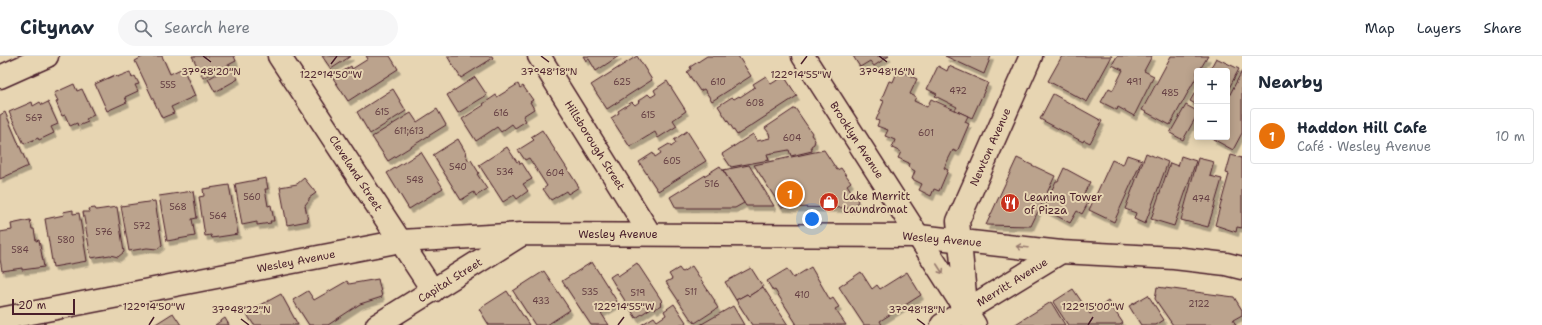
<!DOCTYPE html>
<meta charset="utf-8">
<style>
:root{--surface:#fff;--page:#f6f6f7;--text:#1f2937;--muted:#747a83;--line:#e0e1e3;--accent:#c8321e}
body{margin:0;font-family:"Shantell Sans",sans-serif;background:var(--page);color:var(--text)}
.controls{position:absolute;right:12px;top:12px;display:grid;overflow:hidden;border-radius:4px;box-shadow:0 2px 10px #0003}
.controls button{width:36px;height:36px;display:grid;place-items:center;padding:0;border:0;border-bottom:1px solid var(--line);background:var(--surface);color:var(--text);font:20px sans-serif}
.scale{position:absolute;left:12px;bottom:10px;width:63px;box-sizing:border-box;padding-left:4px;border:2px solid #4a1f2b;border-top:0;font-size:11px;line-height:14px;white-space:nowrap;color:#4a1f2b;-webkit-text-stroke:3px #e7d5b2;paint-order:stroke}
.you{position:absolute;left:812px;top:163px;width:14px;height:14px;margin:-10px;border:3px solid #fff;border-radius:50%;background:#1a73e8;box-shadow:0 0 0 6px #1a73e833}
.badge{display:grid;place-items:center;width:26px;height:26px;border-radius:50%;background:var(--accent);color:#fff;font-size:13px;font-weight:700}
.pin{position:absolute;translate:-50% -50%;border:2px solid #fff;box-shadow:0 1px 4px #0006}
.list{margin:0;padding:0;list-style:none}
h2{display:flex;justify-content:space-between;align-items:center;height:52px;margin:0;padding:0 16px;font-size:17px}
h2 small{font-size:13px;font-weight:400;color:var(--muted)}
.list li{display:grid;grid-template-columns:26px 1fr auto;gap:12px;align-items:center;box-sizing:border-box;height:56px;margin:0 8px 8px;padding:0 8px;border:1px solid var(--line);border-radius:4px}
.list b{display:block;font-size:15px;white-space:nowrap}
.list p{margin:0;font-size:13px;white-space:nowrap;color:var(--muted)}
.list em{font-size:13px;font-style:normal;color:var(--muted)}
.icon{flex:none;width:22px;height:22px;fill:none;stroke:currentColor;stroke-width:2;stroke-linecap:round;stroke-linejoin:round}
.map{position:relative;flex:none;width:1242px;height:269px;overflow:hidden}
header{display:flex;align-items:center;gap:24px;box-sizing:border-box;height:56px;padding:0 20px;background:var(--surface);border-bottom:1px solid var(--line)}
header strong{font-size:19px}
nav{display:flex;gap:22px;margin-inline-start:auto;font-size:14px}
.search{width:280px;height:36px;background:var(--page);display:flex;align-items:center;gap:10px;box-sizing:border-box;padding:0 14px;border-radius:22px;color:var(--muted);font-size:15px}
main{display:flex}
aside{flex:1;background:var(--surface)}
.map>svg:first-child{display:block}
</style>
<header>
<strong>Citynav</strong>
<div class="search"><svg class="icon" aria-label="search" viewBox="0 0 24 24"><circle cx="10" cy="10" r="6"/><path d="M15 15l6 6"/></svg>Search here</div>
<nav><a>Map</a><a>Layers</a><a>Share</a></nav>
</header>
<main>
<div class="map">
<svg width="1242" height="269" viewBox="0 0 1242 269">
<defs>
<filter id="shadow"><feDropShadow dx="2.5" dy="4.5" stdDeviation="0" flood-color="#0004"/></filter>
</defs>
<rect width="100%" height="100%" fill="#e7d5b2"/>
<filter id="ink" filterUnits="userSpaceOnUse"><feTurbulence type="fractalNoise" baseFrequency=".025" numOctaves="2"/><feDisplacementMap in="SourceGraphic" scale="8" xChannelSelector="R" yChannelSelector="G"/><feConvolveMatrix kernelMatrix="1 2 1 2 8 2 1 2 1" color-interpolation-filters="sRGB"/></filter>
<g filter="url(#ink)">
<!-- building -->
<g fill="#bba38d" stroke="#4a1f2b" filter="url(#shadow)">
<path d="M144,0H162L170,18L183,12L195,40L171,51L174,57L162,62L135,5Z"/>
<path d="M192,0H234L236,5L203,22Z"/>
<path d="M322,0H351L331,13Z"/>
<path d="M366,0H390L398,13L348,45L333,22L351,10L352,13L368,3Z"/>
<path d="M447,0H492L493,2L461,22Z"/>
<path d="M583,0H619L596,15L589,3L586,5Z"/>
<path d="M637,0L652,24L607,53L591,29Z"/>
<path d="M707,0H738L751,20L712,45L704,33L700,35L687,16L691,13L690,11Z"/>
<path d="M853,0H889L874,10L870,5L860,11Z"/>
<path d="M945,0H991L984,18Z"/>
<path d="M1062,0H1112L1087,46L1048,25Z"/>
<path d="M1117,0H1152L1144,15L1154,20L1134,60L1118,51L1117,54L1101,46L1109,32L1113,34L1123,14L1112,9Z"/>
<path d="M1171,0H1208L1199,15H1197V20L1170,69L1142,54Z"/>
<path d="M1216,2L1239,13L1227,36V15H1209Z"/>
<path d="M231,10L238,23L215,36L208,23Z"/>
<path d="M938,10L947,15L949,10L988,27L972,62L955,54L957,51L935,40L937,38L927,33Z"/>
<path d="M898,14L917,23L910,38L916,41L914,45L927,51L931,43L968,60L965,66L969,68L957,96L953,94L944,112L948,114L939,135L934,133L931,140L919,134L922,128L912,123L915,115L908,111L909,107L898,102L901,96L892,92L895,84L885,80L888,74L877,70L879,65L876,64L884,45L881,44L889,25L893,26Z"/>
<path d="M1242,15V77L1233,94L1213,83L1214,81H1227V44Z"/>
<path d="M130,16L132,22L135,20L139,28L135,29L138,35L125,41L127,46L107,55L95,28L115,19L117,21Z"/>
<path d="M766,20L771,28L784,20L797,40L737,79L718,50L732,41L734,43L739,40L740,41L755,31L753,28Z"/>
<path d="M475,21L487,39L458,57L447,39Z"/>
<path d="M667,25L686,55L673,64L677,70L658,82L655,76L630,91L611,62L619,57L618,55L632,46L635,49L639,46L638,45L648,38L651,41L656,38L654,34Z"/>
<path d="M74,28L77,35L82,33L94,59L86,63L88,66L78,70L77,67L70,70L65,59L62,60L56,46L58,45L54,37Z"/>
<path d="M518,28L520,32L523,30L533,44L530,46L534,53L523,60L526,65L515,72L512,68L501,76L497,71L476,85L462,63L484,49L483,48L496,39L497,41Z"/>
<path d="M393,33L406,55L370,78L357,56Z"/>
<path d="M1053,38L1102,65L1090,87L1084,84L1083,86L1040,63Z"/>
<path d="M1194,38L1197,39V49L1190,45Z"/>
<path d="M32,46L33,50L40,46L42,49L48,46L58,68L51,71L54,77L39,84L38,82L24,88L9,56Z"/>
<path d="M1186,49L1197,55V59L1183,84L1170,77Z"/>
<path d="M795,52L812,77L811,79L815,84L814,88L811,90L812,95L791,100L789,94L767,98L769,104L731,111L722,98L753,78L757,85L770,82L769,77L765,72Z"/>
<path d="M437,53L446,69L388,105L372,81L411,57L417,66Z"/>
<path d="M5,56L28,110L0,123V59Z"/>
<path d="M542,74L579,131L568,138L566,135L551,144L543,133L547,130L529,102L525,104L518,94L534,84L531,81Z"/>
<path d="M687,75L706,105L658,135L639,106L653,97L655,101L661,97L659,94L669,88L671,91L676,87L674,84Z"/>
<path d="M458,83L466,97L465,98L469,105L471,104L479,117L477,118L487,133L476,140L474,136L461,144L433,99Z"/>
<path d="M507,91L517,106L519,105L520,108L522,107L532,123L523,128L528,135L517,143L514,139L503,146L479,109Z"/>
<path d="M824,94L837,114L841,112L851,126L847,129L858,145L854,152L781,151L754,109Z"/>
<path d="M421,96L443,132L409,153L387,117Z"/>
<path d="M1146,97L1168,106L1145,168L1134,163L1136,157L1125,153Z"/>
<path d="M1127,99L1142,104L1114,166L1089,154L1112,104L1123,109Z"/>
<path d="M1231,99L1242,102V172L1237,171L1236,176L1215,169L1229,118L1226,117Z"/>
<path d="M1181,100L1196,105L1174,170L1151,163L1170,107L1178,110Z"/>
<path d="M1017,102L1055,120L1031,170L986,169Z"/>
<path d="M1198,102L1214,106L1210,120L1222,123L1208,171L1181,164Z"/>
<path d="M749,109L774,150H746L723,114Z"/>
<path d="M720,110L744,147L735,152H676L670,141Z"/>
<path d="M1064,112L1090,126L1081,143L1088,147L1082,158L1077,155L1070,167L1044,153L1051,140H1049L1056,125H1058Z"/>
<path d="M266,122L268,133H265L268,150L271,149L274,165H270L271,167L257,169V166L242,169L235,128Z"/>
<path d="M304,122L316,137L309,142V144L305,149L308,165L287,169L280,131L297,128Z"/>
<path d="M229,129L238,178L212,182L211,179L205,180L199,141L204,140L203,133Z"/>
<path d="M193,135L197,162L192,163L195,180L167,185L159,140Z"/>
<path d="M155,145L162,189L157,193L147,192L129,195L121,150Z"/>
<path d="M117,151L124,196L118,201L110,199L91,202L83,156H89L88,153L95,152L96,154Z"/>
<path d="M73,154V158L79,157L87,205L53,211L45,163L64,159L63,156Z"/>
<path d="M30,164L32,173H34L36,185L39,184L44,211L22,214V212L2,215L0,203V176L12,174L11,168Z"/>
<path d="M592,206L618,247L601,257L609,269H591L562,225Z"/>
<path d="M637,207L662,245L660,247L662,249L655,253L654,250L636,262L610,221L616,217L618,220Z"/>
<path d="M692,210L715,245L714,246L718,252L695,267L691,262H690L666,226L672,223L669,218L679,212L682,216Z"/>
<path d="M811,211L830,244L833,242L839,251L835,253L846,269H795L794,268L796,267L775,234L773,235L767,225L787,213L793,222Z"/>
<path d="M751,212L763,231L749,240L747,238L736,244L725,226Z"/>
<path d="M544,215L570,254L547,269H535L513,235Z"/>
<path d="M861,216L872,233L877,229L880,233L907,216L921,239L880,265L882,269H864L839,231Z"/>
<path d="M378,223L382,241L360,248L328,269H309L293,244L308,235L314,244L347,225L349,228Z"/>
<path d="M763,231L788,269H752L736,244L747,238L749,240Z"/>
<path d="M1157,231L1234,241L1242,254V259L1233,264L1236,269H1173L1155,243Z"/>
<path d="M1073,233L1090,258L1108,245L1123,267L1120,269H1068L1053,246Z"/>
<path d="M507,235L529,269H489L479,253Z"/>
<path d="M281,238L298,269H254L246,257Z"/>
<path d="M1148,239L1164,264L1156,269H1141L1129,250Z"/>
<path d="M1051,246L1065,269H1014Z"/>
<path d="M674,248L686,266L682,269H641L654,261L657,265L666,259L664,255Z"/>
<path d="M733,250L744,269H700Z"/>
<path d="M173,257L181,269H154Z"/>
<path d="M225,262L229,269H215Z"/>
</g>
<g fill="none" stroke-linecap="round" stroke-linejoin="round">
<defs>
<g id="minor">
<path d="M279,0L433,235"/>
<path d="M539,0L650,178"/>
<path d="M803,0L975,269"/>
<path d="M0,21L47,0"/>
<path d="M966,249L958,165L1031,0"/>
<path d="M0,263L401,185L522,178L919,180L1061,196L1174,202L1226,208L1242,212"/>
<path d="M377,269L521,179"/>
<path d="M942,269L1061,196"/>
</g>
</defs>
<!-- minor casing -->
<use href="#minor" stroke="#4a1f2b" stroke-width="25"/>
<!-- minor -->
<use href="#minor" stroke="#e7d5b2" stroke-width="22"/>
</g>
<!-- one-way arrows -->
<defs><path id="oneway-shaft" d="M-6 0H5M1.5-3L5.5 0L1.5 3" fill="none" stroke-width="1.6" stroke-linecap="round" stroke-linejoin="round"/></defs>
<g stroke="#987a6e">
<use href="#oneway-shaft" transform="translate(1022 191) rotate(-173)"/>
<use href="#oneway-shaft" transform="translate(940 213) rotate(57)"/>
</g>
</g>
<!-- ticks -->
<path fill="none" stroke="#4a1f2b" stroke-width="1.5" d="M203,0L211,6M541,0L549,6M879,0L887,6M331,8L337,0M801,8L807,0M241,263L249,269M917,263L925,269M149,269L154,261M618,269L624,261M1088,269L1093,261"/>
<!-- icons -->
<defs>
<symbol id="shop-disc" viewBox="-11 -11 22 22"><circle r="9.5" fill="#c8321e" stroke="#e7d5b2"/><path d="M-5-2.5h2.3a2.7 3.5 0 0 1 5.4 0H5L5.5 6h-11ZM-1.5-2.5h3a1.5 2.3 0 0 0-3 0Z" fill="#fff"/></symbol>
<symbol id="restaurant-disc" viewBox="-11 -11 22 22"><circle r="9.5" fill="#c8321e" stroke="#e7d5b2"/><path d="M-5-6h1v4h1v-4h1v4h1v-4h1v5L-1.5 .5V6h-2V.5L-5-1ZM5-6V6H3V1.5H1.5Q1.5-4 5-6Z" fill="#fff"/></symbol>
</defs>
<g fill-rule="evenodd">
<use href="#shop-disc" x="818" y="135" width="22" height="22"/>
<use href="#restaurant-disc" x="999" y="136" width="22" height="22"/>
</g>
<g text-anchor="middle" stroke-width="4" stroke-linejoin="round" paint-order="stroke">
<!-- number labels -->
<g font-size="9" fill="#664044">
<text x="622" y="29">625</text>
<text x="718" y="29">610</text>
<text x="1134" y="29">491</text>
<text x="168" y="32">555</text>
<text x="958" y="38">472</text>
<text x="1170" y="40">485</text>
<text x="755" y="50">608</text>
<text x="382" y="59">615</text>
<text x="501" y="60">616</text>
<text x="648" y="62">615</text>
<text x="34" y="65">567</text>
<text x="409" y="78">611;613</text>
<text x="926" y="80">601</text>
<text x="792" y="85">604</text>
<text x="672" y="108">605</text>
<text x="458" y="114">540</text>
<text x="505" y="119">534</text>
<text x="555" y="120">604</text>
<text x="415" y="127">548</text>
<text x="712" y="131">516</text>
<text x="252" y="144">560</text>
<text x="1201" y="146">474</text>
<text x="178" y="154">568</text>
<text x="218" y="163">564</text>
<text x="142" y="173">572</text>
<text x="104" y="179">576</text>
<text x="66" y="187">580</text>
<text x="20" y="197">584</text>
<text x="590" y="239">535</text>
<text x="691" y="239">511</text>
<text x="638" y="240">519</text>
<text x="802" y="242">410</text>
<text x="541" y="248">433</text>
<text x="1199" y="251">2122</text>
</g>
<!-- street labels -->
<g font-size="11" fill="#4a1f2b" stroke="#e7d5b2">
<text transform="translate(857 84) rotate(57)" y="4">Brooklyn Avenue</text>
<text transform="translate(595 89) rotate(58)" y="4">Hillsborough Street</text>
<text transform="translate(990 91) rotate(-66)" y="4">Newton Avenue</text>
<text transform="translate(356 117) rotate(57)" y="4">Cleveland Street</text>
<text x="618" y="182">Wesley Avenue</text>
<text transform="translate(942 183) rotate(5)" y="4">Wesley Avenue</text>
<text transform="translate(296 205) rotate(-11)" y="4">Wesley Avenue</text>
<text transform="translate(450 224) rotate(-32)" y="4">Capital Street</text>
<text transform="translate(1012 226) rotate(-32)" y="4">Merritt Avenue</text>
</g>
<!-- poi labels -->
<g font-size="11" fill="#4a1f2b" stroke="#e7d5b2" text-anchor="start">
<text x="843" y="144">Lake Merritt<tspan x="843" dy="13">Laundromat</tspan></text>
<text x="1024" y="145">Leaning Tower<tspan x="1024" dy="13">of Pizza</tspan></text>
</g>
</g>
<g font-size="10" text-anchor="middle" fill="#4a1f2b" stroke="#e7d5b2" stroke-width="4" stroke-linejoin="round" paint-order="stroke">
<text x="211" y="19">37°48'20"N</text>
<text x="549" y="19">37°48'18"N</text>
<text x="887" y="19">37°48'16"N</text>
<text x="331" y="22">122°14'50"W</text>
<text x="801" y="22">122°14'55"W</text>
<text x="154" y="254">122°14'50"W</text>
<text x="624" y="254">122°14'55"W</text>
<text x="1093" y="254">122°15'00"W</text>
<text x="241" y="257">37°48'22"N</text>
<text x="917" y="257">37°48'18"N</text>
</g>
</svg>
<div class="controls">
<button>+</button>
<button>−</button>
</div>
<div class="scale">20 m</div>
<div class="you"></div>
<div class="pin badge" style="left:790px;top:138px;background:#e8710a">1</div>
</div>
<aside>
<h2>Nearby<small></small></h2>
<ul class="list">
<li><span class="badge" style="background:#e8710a">1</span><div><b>Haddon Hill Cafe</b><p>Café · Wesley Avenue</p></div><em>10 m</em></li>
</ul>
</aside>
</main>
